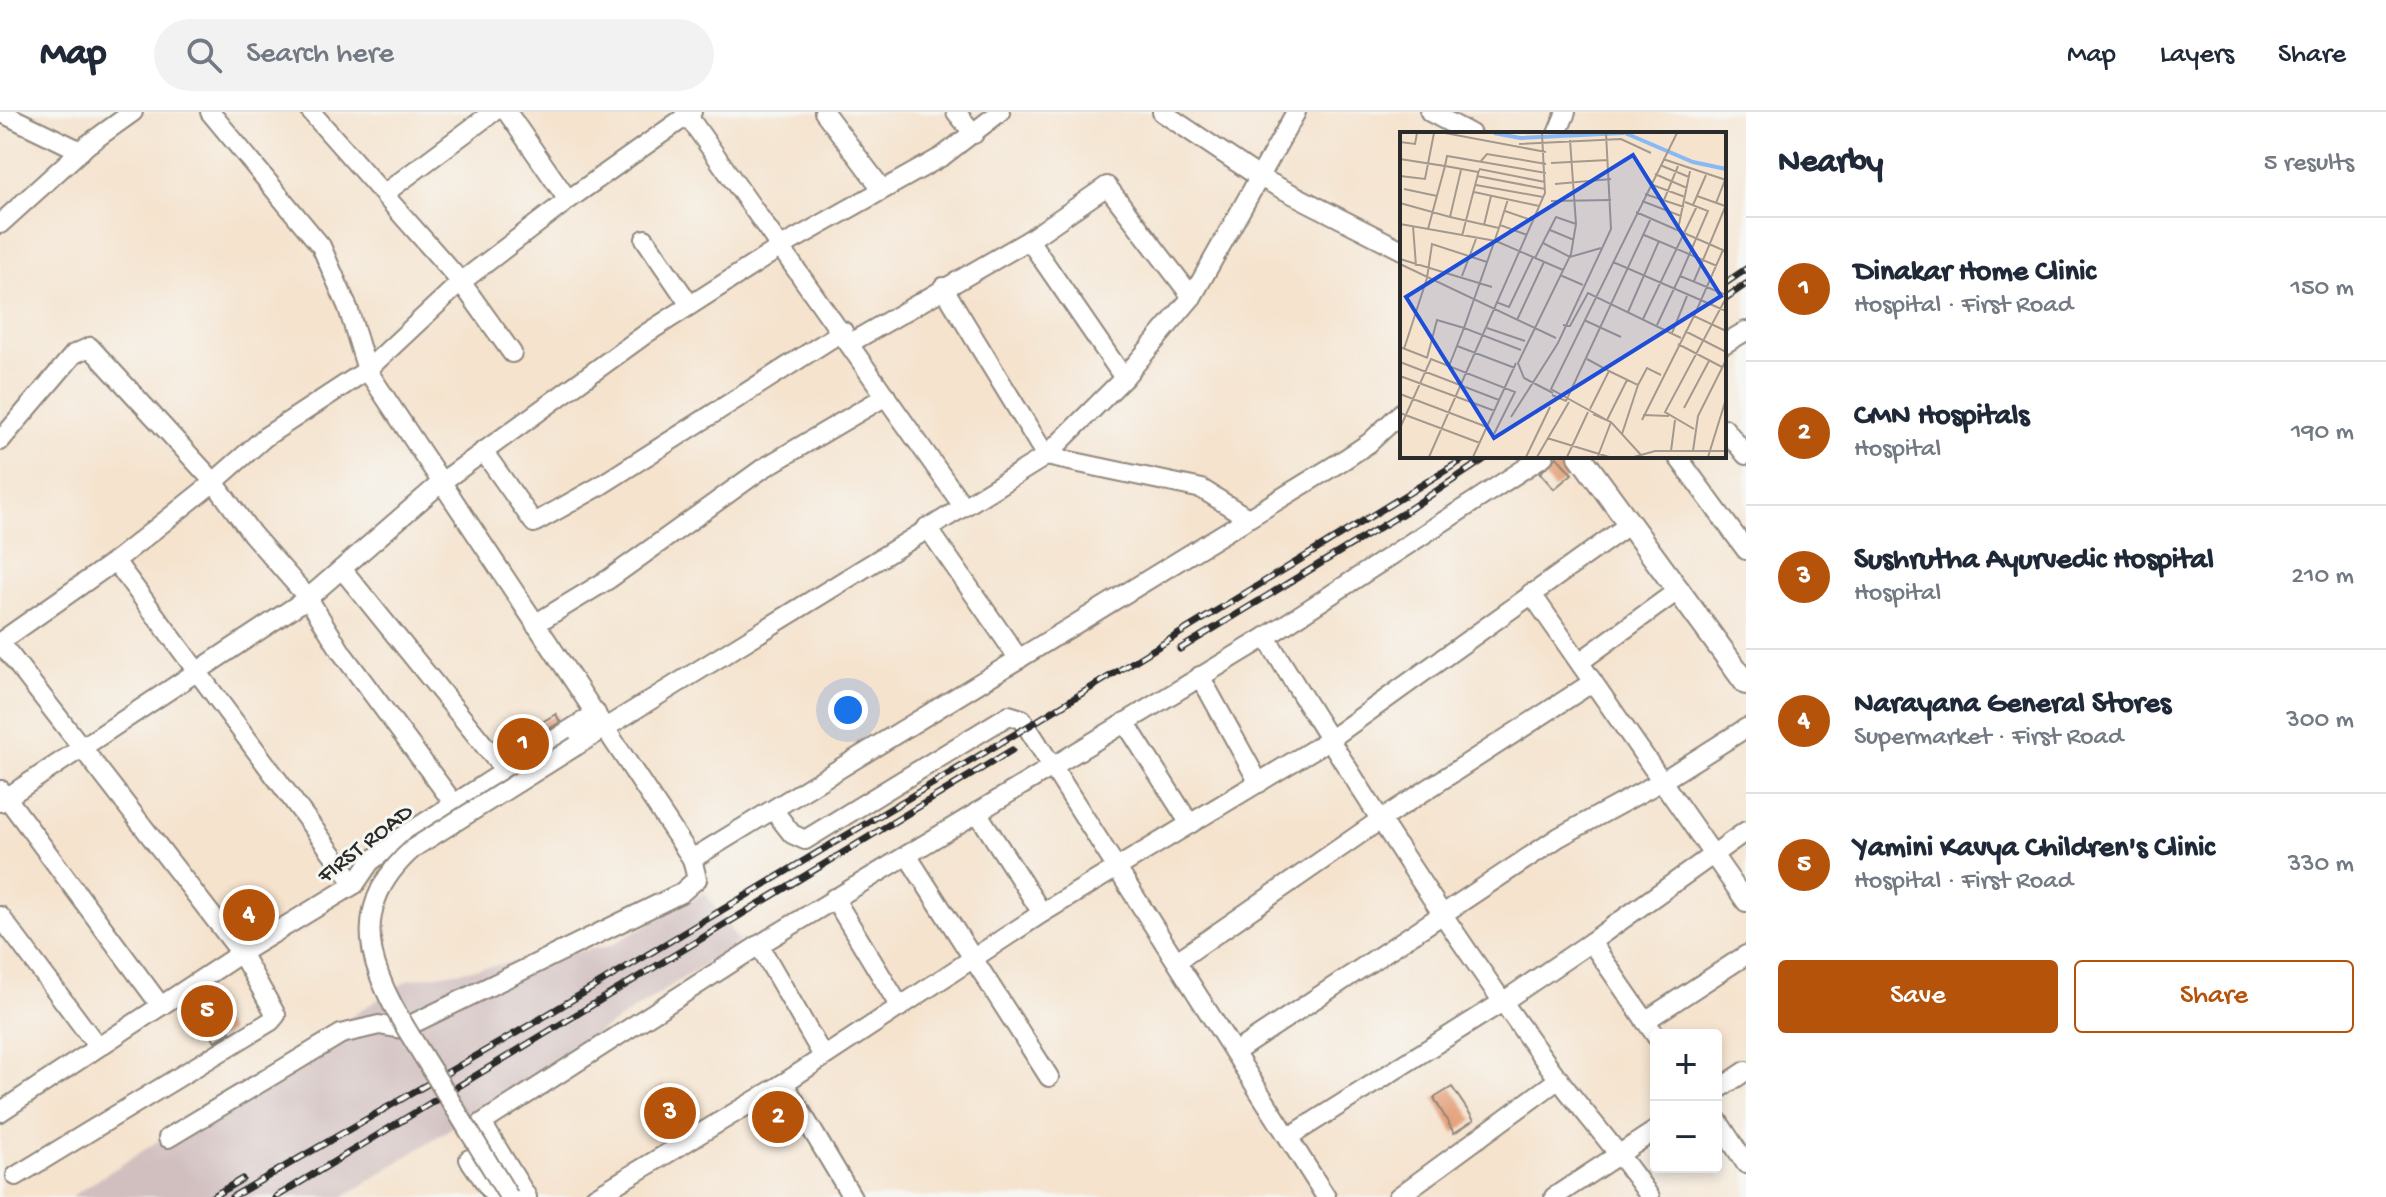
<!DOCTYPE html>
<meta charset="utf-8">
<style>
:root{--surface:#fff;--page:#f2f2f3;--text:#1f2937;--muted:#747a83;--line:#e0e1e3;--accent:#b45309}
body{margin:0;font-family:"Gochi Hand",sans-serif;background:var(--page);color:var(--text)}
.controls{position:absolute;right:24px;bottom:24px;display:grid;overflow:hidden;border-radius:8px;box-shadow:0 4px 12px #0003}
.controls button{width:72px;height:72px;display:grid;place-items:center;padding:0;border:0;border-bottom:2px solid var(--line);background:var(--surface);color:var(--text);font:40px sans-serif}
.you{position:absolute;left:848px;top:598px;width:28px;height:28px;margin:-20px;border:6px solid #fff;border-radius:50%;background:#1a73e8;box-shadow:0 0 0 12px #1a73e833}
.badge{display:grid;place-items:center;width:52px;height:52px;border-radius:50%;background:var(--accent);color:#fff;font-size:26px;font-weight:700}
.pin{position:absolute;translate:-50% -50%;border:4px solid #fff;box-shadow:0 2px 8px #0006}
.list{margin:0;padding:0;list-style:none}
h2{display:flex;justify-content:space-between;align-items:center;height:104px;margin:0;padding:0 32px;font-size:34px}
h2 small{font-size:26px;font-weight:400;color:var(--muted)}
.list li{display:grid;grid-template-columns:52px 1fr auto;gap:24px;align-items:center;box-sizing:border-box;height:144px;padding:0 32px;border-top:2px solid var(--line)}
.list b{display:block;font-size:30px;white-space:nowrap}
.list p{margin:0;font-size:26px;white-space:nowrap;color:var(--muted)}
.list em{font-size:26px;font-style:normal;color:var(--muted)}
.actions{display:flex;gap:16px;padding:24px 32px}
.actions a{flex:1;padding:18px 0;border:2px solid var(--accent);border-radius:8px;text-align:center;font-size:28px;color:var(--accent)}
.actions .main{background:var(--accent);color:#fff}
.icon{flex:none;width:44px;height:44px;fill:none;stroke:currentColor;stroke-width:2;stroke-linecap:round;stroke-linejoin:round}
.map{position:relative;flex:none;width:1746px;height:1085px;overflow:hidden}
header{display:flex;align-items:center;gap:48px;box-sizing:border-box;height:112px;padding:0 40px;background:var(--surface);border-bottom:2px solid var(--line)}
header strong{font-size:38px}
nav{display:flex;gap:44px;margin-inline-start:auto;font-size:28px}
.search{width:560px;height:72px;background:var(--page);display:flex;align-items:center;gap:20px;box-sizing:border-box;padding:0 28px;border-radius:44px;color:var(--muted);font-size:30px}
main{display:flex}
aside{flex:1;background:var(--surface)}
.map>svg:first-child{display:block}
</style>
<header>
<strong>Map</strong>
<div class="search"><svg class="icon" aria-label="search" viewBox="0 0 24 24"><circle cx="10" cy="10" r="6"/><path d="M15 15l6 6"/></svg>Search here</div>
<nav><a>Map</a><a>Layers</a><a>Share</a></nav>
</header>
<main>
<div class="map">
<svg width="1746" height="1085" viewBox="0 0 1746 1085">
<rect width="100%" height="100%" fill="#f6f6f2"/>
<filter id="ink" filterUnits="userSpaceOnUse"><feTurbulence type="fractalNoise" baseFrequency=".0125" numOctaves="2"/><feDisplacementMap in="SourceGraphic" scale="16" xChannelSelector="R" yChannelSelector="G"/><feConvolveMatrix kernelMatrix="1 2 1 2 8 2 1 2 1" color-interpolation-filters="sRGB"/></filter>
<filter id="wash" filterUnits="userSpaceOnUse"><feTurbulence type="fractalNoise" baseFrequency=".006" numOctaves="4" result="noise"/><feDisplacementMap in="SourceGraphic" scale="32" xChannelSelector="R" yChannelSelector="G"/><feGaussianBlur stdDeviation="1.8" result="paint"/><feColorMatrix in="noise" values="0 0 0 0 0 0 0 0 0 0 0 0 0 0 0 0 0 1.4 0 .05"/><feComposite in="paint" operator="in"/></filter>
<g filter="url(#wash)">
<rect width="100%" height="100%" fill="#f5e3ce"/>
<!-- industrial -->
<path fill="#d1bfbf" d="M705,780L739,830L344,1085H71L408,868L610,834Z"/>
<g id="blocks">
<!-- building -->
<g fill="#e39d75">
<path d="M1557,345L1572,362L1554,377L1540,361Z"/>
<path d="M556,602L560,610L508,643L501,634Z"/>
<path d="M210,886L230,920L215,929L195,895Z"/>
<path d="M663,973L684,1005L666,1017L645,984Z"/>
<path d="M1452,975L1474,1008L1454,1021L1434,986Z"/>
<path d="M780,988L801,1024L785,1033L764,997Z"/>
</g>
</g>
</g>
<g filter="url(#ink)">
<use href="#blocks" fill-opacity="0" stroke="#90877c" stroke-width="2"/>
<g fill="none" stroke-linecap="round" stroke-linejoin="round">
<defs>
<g id="minor">
<path d="M0,0L81,39"/>
<path d="M311,0L461,170L512,241"/>
<path d="M507,0L568,88"/>
<path d="M685,0L963,394"/>
<path d="M824,0L882,77"/>
<path d="M956,0L974,22"/>
<path d="M1162,0L1259,65L1402,138"/>
<path d="M1430,0L1471,22"/>
<path d="M1557,22L1566,0"/>
<path d="M385,81L493,0"/>
<path d="M0,112L87,33L133,0"/>
<path d="M645,127L690,193"/>
<path d="M1029,128L1124,266"/>
<path d="M943,175L1046,344L1202,377L1248,406"/>
<path d="M850,231L1029,128L1107,74L1192,185"/>
<path d="M1724,232L1746,219"/>
<path d="M1724,316L1746,343"/>
<path d="M0,329L74,242L90,235L214,370L115,449L0,530"/>
<path d="M483,339L534,411L598,375L843,219"/>
<path d="M1677,344L1746,438"/>
<path d="M927,415L1019,547"/>
<path d="M115,449L355,772"/>
<path d="M342,457L505,659"/>
<path d="M1531,481L1746,790"/>
<path d="M535,512L609,467L762,357L886,284"/>
<path d="M1266,525C1358,675 1452,823 1557,965C1588,1006 1622,1043 1650,1085"/>
<path d="M0,530L241,841L276,903L271,909L16,1064"/>
<path d="M1581,549L1680,477"/>
<path d="M1200,564L1259,671"/>
<path d="M1125,610L1190,712"/>
<path d="M576,634L1046,344L1124,266L1192,185L1296,0"/>
<path d="M1,678L161,894"/>
<path d="M0,690L308,486L443,369L647,221L781,135L943,44L1000,0"/>
<path d="M455,693L342,541L308,486L252,422L214,370L265,325L367,258L461,170L568,88L692,0"/>
<path d="M774,699L792,722L805,728L1009,603L1022,607L1326,1085"/>
<path d="M977,700L1042,801"/>
<path d="M907,743L1049,965"/>
<path d="M692,747L1345,347L1369,331L1402,300"/>
<path d="M834,786L900,895"/>
<path d="M0,804L98,935"/>
<path d="M759,833L823,944"/>
<path d="M1177,849L1380,708L1593,570"/>
<path d="M1645,909L1746,843"/>
<path d="M1656,924L1591,830L1746,719"/>
<path d="M1235,940L1559,725L1662,669L1746,616"/>
<path d="M784,971L852,1085"/>
<path d="M1716,979L1746,959"/>
<path d="M0,1000L241,841L355,772L370,750L402,725L596,601"/>
<path d="M1716,1006L1746,1052"/>
<path d="M1289,1025L1504,889L1591,830"/>
<path d="M168,1026L341,922L379,913L402,917L681,781L697,767L692,747L367,258L348,196L321,134L210,0"/>
<path d="M469,1047L495,1085"/>
<path d="M527,1085L482,1011L759,833L1266,525L1544,344"/>
<path d="M595,1085L784,971L1042,801L1329,628L1631,411"/>
<path d="M1398,1085L1559,967"/>
<path d="M1554,1085L1656,1018"/>
</g>
<path id="tertiary" d="M1580,344L1746,571"/>
</defs>
<!-- minor casing -->
<use href="#minor" stroke="#90877c" stroke-width="22"/>
<!-- tertiary casing -->
<use href="#tertiary" stroke="#90877c" stroke-width="26"/>
<!-- minor -->
<use href="#minor" stroke="#fff" stroke-width="18"/>
<!-- tertiary -->
<use href="#tertiary" stroke="#fff" stroke-width="22"/>
<defs>
<g id="rail">
<path d="M1724,172L1746,157"/>
<path d="M1724,187L1746,172"/>
<path d="M1180,537L1405,400L1489,344"/>
<path d="M212,1085L242,1067"/>
<path d="M232,1085L535,910L1027,615L1469,344"/>
<path d="M276,1085L1012,638"/>
</g>
</defs>
<!-- rail casing -->
<use href="#rail" stroke="#2b2b2b" stroke-width="7"/>
<!-- rail -->
<use href="#rail" stroke="#f6f6f2" stroke-width="4" stroke-dasharray="12" stroke-linecap="butt"/>
<defs>
<path id="minor-bridge" d="M509,1085C484,1043 458,1002 433,960C386,884 329,809 415,735L576,634"/>
</defs>
<!-- minor-bridge casing -->
<use href="#minor-bridge" stroke="#90877c" stroke-width="22" stroke-linecap="butt"/>
<!-- minor-bridge -->
<use href="#minor-bridge" stroke="#fff" stroke-width="18"/>
</g>
</g>
<g text-anchor="middle" stroke-width="6" stroke-linejoin="round" paint-order="stroke">
<!-- street labels -->
<g font-size="24" fill="#2b2b2b" stroke="#f6f6f2">
<text transform="translate(364 730) rotate(-38)" y="8">FIRST ROAD</text>
</g>
</g>
<!-- overview -->
<g transform="translate(1400 20)">
<rect width="326" height="326" fill="#f5e3ce"/>
<path fill="none" stroke="#89b9f5" stroke-width="4" d="M94,1L120,6L224,1M225,1L293,30L326,37"/>
<path fill="none" stroke="#a4998d" stroke-width="2" d="M45,1L146,20M0,10L15,12L17,1M119,12L221,7L251,21M0,27L45,34L47,24L146,41M263,27L326,48M81,29L87,22L146,32M151,31L208,28M260,33L289,45M79,37L145,50M255,42L287,56M0,44L25,47L34,1M77,44L145,57M155,52L211,47M250,52L285,65M76,53L143,65M4,57L37,64M74,60L139,74M245,62L284,75M297,64L325,74M264,68L278,34M151,69L211,68M242,69L281,84M285,70L308,79L280,144L326,163M0,71L50,85L61,38M316,71L325,48M293,73L306,43M105,79L134,89M236,80L325,119M50,85L99,96L64,196L121,218M0,92L96,109L163,138M84,93L91,64M100,93L127,103M13,94L16,134M99,96L108,67M28,97L45,34L78,40M278,97L290,39M150,98L174,108M244,103L303,128L326,73M62,104L79,38M143,111L170,125L201,116M323,118L294,184L326,199M135,126L156,85L176,92M0,127L92,155M213,130L326,179M0,132L156,206M160,143L183,153M62,144L76,107M294,149L303,128L317,134M96,170L109,175L133,125M228,180L259,109M243,187L297,74M117,188L144,130M184,188L221,205M163,193L170,194L188,161L281,206M257,193L280,144M87,196L125,209M285,199L326,220M272,201L287,164M278,212L322,235M57,214L115,236M0,215L28,226M4,217L27,146L32,112L87,130M27,226L37,188L64,196L49,234M187,227L209,239L190,277M0,230L99,268M209,239L238,253L222,302M0,244L95,279M238,253L247,236L261,243M153,261L124,246L118,231L171,122L176,92L170,8M0,262L87,295M152,263L166,269L251,86M284,276L309,229M0,281L80,311M193,282L211,290L241,323M243,283L269,284M111,285L158,211L211,97L206,1M205,287L151,257L277,1M207,288L227,248M242,288L294,184M0,296L31,227L115,260L94,302M294,297L265,280L326,166M147,306L209,325M271,319L275,288M293,319L298,284L326,228M198,324L211,290M29,325L145,61L142,1M73,325L116,231M126,325L150,275M137,325L169,270M167,325L188,280M234,325L255,319H326M308,325L326,267"/>
<path fill="#1d4ed8" fill-opacity="0.15" stroke="#1d4ed8" stroke-width="4" d="M233,23L321,164L94,306L6,165Z"/>
<rect width="326" height="326" fill="none" stroke="#2b2b2b" stroke-width="4"/>
</g>
</svg>
<div class="controls">
<button>+</button>
<button>−</button>
</div>
<div class="you"></div>
<div class="pin badge" style="left:523px;top:632px">1</div>
<div class="pin badge" style="left:778px;top:1005px">2</div>
<div class="pin badge" style="left:670px;top:1001px">3</div>
<div class="pin badge" style="left:249px;top:803px">4</div>
<div class="pin badge" style="left:207px;top:899px">5</div>
</div>
<aside>
<h2>Nearby<small>5 results</small></h2>
<ul class="list">
<li><span class="badge">1</span><div><b>Dinakar Home Clinic</b><p>Hospital · First Road</p></div><em>150 m</em></li>
<li><span class="badge">2</span><div><b>CMN Hospitals</b><p>Hospital</p></div><em>190 m</em></li>
<li><span class="badge">3</span><div><b>Sushrutha Ayurvedic Hospital</b><p>Hospital</p></div><em>210 m</em></li>
<li><span class="badge">4</span><div><b>Narayana General Stores</b><p>Supermarket · First Road</p></div><em>300 m</em></li>
<li><span class="badge">5</span><div><b>Yamini Kavya Children's Clinic</b><p>Hospital · First Road</p></div><em>330 m</em></li>
</ul>
<div class="actions"><a class="main">Save</a><a>Share</a></div>
</aside>
</main>
